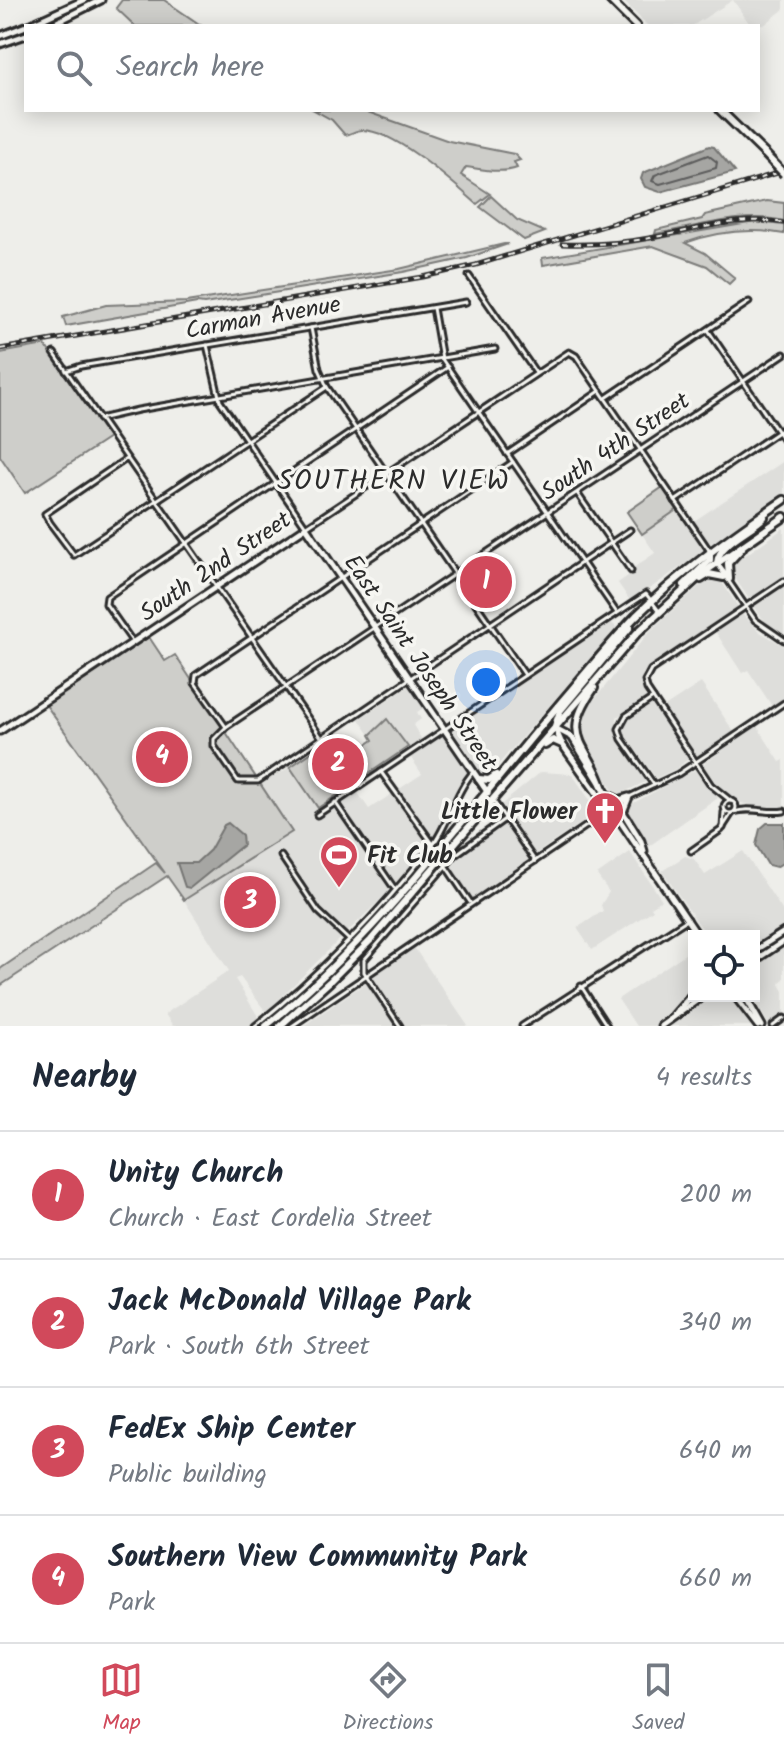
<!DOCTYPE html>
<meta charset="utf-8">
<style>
:root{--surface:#fff;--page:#f6f6f7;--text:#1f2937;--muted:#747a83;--line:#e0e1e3;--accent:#d1495b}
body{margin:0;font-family:Kalam,sans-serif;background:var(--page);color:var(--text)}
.controls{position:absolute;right:24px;bottom:24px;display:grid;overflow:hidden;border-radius:0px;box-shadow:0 4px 20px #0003}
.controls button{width:72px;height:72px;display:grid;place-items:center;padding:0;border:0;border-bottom:2px solid var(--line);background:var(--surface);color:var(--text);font:40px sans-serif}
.you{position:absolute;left:486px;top:682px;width:28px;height:28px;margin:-20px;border:6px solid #fff;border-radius:50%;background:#1a73e8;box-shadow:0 0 0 12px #1a73e833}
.badge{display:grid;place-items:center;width:52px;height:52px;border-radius:50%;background:var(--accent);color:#fff;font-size:26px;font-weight:700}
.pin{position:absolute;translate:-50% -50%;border:4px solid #fff;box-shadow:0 2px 8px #0006}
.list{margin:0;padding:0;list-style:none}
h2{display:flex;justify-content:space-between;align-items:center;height:104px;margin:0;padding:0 32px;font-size:34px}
h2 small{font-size:26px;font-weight:400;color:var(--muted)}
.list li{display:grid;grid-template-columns:52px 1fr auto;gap:24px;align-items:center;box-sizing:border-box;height:128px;padding:0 32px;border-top:2px solid var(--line)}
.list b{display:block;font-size:30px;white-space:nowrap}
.list p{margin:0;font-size:26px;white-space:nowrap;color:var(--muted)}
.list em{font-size:26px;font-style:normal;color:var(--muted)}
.icon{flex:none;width:44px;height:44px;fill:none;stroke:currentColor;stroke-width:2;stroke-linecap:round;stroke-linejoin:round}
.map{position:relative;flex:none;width:784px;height:1026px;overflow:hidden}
.search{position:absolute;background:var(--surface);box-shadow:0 4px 20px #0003;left:24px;right:24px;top:24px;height:88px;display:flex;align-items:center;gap:20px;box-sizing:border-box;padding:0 28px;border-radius:0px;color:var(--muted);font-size:30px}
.sheet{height:616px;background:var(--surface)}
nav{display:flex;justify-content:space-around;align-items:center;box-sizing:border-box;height:112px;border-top:2px solid var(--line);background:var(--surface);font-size:22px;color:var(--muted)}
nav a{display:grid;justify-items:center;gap:4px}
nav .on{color:var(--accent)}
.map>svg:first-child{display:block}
</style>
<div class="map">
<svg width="784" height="1026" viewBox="0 0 784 1026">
<rect width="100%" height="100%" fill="#eeeeea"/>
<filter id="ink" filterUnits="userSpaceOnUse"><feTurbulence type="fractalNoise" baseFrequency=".0125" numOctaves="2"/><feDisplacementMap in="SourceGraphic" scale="16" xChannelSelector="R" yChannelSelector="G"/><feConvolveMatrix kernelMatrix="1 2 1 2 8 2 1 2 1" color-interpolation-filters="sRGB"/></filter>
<g filter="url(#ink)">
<!-- built -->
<g fill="#dededb">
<path d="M622,0H784V9L764,25L751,26L733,0L692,26H648Z"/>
<path d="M784,461V495L712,543L708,542L694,521Z"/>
<path d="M678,509L696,536L703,551L631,602L618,583L629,575L633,568L655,553L642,534Z"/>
<path d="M784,528V576L749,599L732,574L733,564Z"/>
<path d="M707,579L721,581L738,607L643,673L641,681L646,698L617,717L616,733L647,781L616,796L584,740L582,723L585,711L650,631Z"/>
<path d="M784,585V634L767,624L753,606Z"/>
<path d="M742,614L760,632L784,646V698L772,706L748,670L742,673L715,631Z"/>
<path d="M610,621L616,627L602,645L490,774H482L452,730Z"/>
<path d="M701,683L734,732L697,756L663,708Z"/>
<path d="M410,685L425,707L417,712L421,719L413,725L422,740L409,749L398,733L378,730L370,735L359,719Z"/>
<path d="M649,705H652L688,759L676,769L656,778L623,733V724L627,720Z"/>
<path d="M757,726L780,762L784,760V808H759L738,802L721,789L702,765Z"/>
<path d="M443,734L468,771L436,834L391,889L266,1012L240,977L235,979L259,1018L250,1026H173L165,1014L229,971L184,900L292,832L260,784L290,767L318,808L353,786L369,809L422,774L409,755Z"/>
<path d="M695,770L718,798L649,846L626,810V807Z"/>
<path d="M541,772L572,774L598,812L535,854L502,804Z"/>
<path d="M501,825L507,826L519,841L528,855L527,862L474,897H470L450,866L465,849Z"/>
<path d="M743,851L784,913V929L754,946V936H707L662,871L685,856L694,859L705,875Z"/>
<path d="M630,852L662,900L651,907L653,910L592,950L577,928L603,911L601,905L609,892L597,875Z"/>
<path d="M784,944V979L779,983L784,991V1016L769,1025L752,996H754V965Z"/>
<path d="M413,946L468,1026H404L371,977L374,971Z"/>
<path d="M694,948V996H730L751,1026H636L618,999Z"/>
<path d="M367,982L397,1026H303Z"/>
</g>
<!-- green -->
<g fill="#cececa" stroke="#7c7c7a" stroke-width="2">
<path d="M122,0H164L202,26H135L116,8Z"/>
<path d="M314,110H362L449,141L514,154L520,160L514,162L517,168C501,174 482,169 466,167L461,175L490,194L477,204C452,182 395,130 362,130C356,130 351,134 345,135L332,120Z"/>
<path d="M491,196L517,220L545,232L524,240L480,207Z"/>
<path d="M767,201L784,203V221C742,211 696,228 655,234L656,230L702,219L705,215Z"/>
<path d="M755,222L784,225V234C751,228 716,232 685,243L705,253L735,278L729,284L707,266L653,246L543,265L542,258Z"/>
<path d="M504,244H508L467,258L403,272L204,304L197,303L66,326L63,317L106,305L186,302L399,269Z"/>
<path d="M45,345L109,438L25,493L0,456V353Z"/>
<path d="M663,487L678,509L642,534L627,512Z"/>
<path d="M149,637L165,661L175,655L292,832L184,900L167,876L0,986V969L156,863L165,873L46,705Z"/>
<path d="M387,719L408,747L318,808L290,767L325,743L339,763L373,740L370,735Z"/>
</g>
<!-- water -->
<g fill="#a6a6a3" stroke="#757573" stroke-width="2">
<path d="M709,146L714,147L735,172L660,192L645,187L641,179L643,173Z"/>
<path d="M228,823L242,835L243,845L190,888L185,887L177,863H196L210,850L224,825Z"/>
<path d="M767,823H784V862L776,867L768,865L756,845L760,829Z"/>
</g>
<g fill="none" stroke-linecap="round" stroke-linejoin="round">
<!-- shore -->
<path stroke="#5c5c5b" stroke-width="2" d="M708,155L717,162L716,168L660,184L652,181L655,175Z"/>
<defs>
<g id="street">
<path d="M469,276L536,373"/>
<path d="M433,308L442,359L617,613"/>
<path d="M311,328L319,369L327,387L525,675"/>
<path d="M708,330L784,441"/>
<path d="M207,345L220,401L306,527L569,352L576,356L709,550"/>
<path d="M54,353L321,737"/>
<path d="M66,371L81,366L466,302"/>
<path d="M606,398L749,302"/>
<path d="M99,419L138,410L495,349"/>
<path d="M507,454L600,391"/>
<path d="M126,459L45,514L50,523L74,555L327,387"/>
<path d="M577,493L631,571"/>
<path d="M675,501L784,428"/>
<path d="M630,530L258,781H238L214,746V739L226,727L784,354"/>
<path d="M717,564L755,620L784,640"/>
<path d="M718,564L728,577"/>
<path d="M132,641L106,604L107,597L448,367"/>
<path d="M653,698L626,716L619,729L622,739L654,785"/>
<path d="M226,727L195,683L196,675L513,462"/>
<path d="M381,772L433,844"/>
<path d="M492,799L535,861"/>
<circle cx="730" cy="807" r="6"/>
<path d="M731,801L711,785L647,689L645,681L651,670L784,581"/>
<path d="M335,802L394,888"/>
<path d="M734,812C750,806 767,814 784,811"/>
<path d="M317,815L646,594L659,611"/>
<path d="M723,828L724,812"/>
<path d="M691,851L721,830L732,813"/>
<path d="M281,856L318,911L349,940"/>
<path d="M445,865L470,902"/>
<path d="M581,986L607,1026"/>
<path d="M255,1026C320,974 380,912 432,846C449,824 455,792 474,771"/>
<path d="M292,1026L629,797L678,774L784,703"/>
<path d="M400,1026L364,972V960L455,855L506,818"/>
<path d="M522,1026L688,919"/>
<path d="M773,1026L784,1018"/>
</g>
<g id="secondary">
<path d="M27,26L84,0"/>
<path d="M49,26L101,0"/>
<path d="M0,36L26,26"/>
<path d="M0,44L26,35"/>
<path d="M555,728L562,744L604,803L612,809L698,936"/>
<path d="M555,728L572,737L610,799L612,809"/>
<path d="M0,731L306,527L488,793"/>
<path d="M608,795L619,800L628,797"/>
<path d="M629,797L623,812L641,841L644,851"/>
<path d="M754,951L784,932"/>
<path d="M754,961L784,941"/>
<path d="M735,996L758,1026"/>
<path d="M745,996L762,1026"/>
<path d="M674,1015L694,992"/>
<path d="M661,1026L703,996"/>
</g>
<g id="primary">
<path d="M610,0L636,26"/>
<path d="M720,110L765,154"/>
<path d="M717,563C718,543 751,531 764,517"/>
<path d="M701,579L709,574L724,577"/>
<path d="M729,579L728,563L742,548"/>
<path d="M684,585L710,560V552"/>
<path d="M594,688C558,739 589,743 603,789"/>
<path d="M555,726L560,711L630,627"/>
<path d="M545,745L553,740L562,744"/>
<path d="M479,779L489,780L496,775"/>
<path d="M266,1026C383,932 471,807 568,694C590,668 612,641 636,616C681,572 731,536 784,500"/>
<path d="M280,1026L329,982L371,940L637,633L703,573L784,517"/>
</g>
</defs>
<!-- street casing -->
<use href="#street" stroke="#2b2b2b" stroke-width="9"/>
<!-- secondary casing -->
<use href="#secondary" stroke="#2b2b2b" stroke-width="11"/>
<!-- primary casing -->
<use href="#primary" stroke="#2b2b2b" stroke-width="12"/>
<!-- street -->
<use href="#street" stroke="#f6f6f2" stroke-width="3"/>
<!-- secondary -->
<use href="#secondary" stroke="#f6f6f2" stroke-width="5"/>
<!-- primary -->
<use href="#primary" stroke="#f6f6f2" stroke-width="6"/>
<defs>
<g id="rail">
<path d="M562,244C594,245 624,243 655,237C697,230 742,215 784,223"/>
<path d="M0,349L423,277L476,265L784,171"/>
</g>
</defs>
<!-- rail casing -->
<use href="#rail" stroke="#2b2b2b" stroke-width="5"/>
<!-- rail -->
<use href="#rail" stroke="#f6f6f2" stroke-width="2" stroke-dasharray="6" stroke-linecap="butt"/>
<defs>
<path id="primary-bridge" d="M765,154L784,174"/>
</defs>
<!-- primary-bridge casing -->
<use href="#primary-bridge" stroke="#2b2b2b" stroke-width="12" stroke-linecap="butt"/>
<!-- primary-bridge -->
<use href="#primary-bridge" stroke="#f6f6f2" stroke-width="6"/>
</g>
</g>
<!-- icons -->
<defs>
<symbol id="church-pin" viewBox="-11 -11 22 30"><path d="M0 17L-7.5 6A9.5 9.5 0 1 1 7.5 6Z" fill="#d1495b" stroke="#f6f6f2"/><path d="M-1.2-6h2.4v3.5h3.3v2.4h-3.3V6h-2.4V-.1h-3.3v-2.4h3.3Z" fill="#fff"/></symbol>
<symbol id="stadium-pin" viewBox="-11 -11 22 30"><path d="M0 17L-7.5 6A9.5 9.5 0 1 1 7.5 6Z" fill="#d1495b" stroke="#f6f6f2"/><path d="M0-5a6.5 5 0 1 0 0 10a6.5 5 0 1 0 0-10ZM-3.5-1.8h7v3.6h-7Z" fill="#fff"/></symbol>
</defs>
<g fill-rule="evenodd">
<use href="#church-pin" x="583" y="789" width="44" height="60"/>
<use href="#stadium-pin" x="317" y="833" width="44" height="60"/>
</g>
<g text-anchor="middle" stroke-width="7" stroke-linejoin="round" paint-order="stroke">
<!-- street labels -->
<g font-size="24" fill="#2b2b2b" stroke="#f6f6f2">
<text transform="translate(263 317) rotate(-10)" y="8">Carman Avenue</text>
<text transform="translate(615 446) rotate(-34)" y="8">South 4th Street</text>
<text transform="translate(215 566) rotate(-34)" y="8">South 2nd Street</text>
<text transform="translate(421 662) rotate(56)" y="8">East Saint Joseph Street</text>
</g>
<!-- poi labels -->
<g font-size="24" font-weight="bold" fill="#2b2b2b" stroke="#f6f6f2" text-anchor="end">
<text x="577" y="819">Little Flower</text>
<text x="367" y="863" text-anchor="start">Fit Club</text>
</g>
<!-- quarter labels -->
<g font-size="28" letter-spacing="2" fill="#2b2b2b" stroke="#f6f6f2">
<text x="394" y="489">SOUTHERN VIEW</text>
</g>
</g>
</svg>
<div class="controls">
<button><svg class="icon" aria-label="locate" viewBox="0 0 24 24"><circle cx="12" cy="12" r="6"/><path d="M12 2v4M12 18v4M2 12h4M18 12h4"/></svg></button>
</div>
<div class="you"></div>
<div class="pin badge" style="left:486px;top:582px">1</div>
<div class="pin badge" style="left:338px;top:764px">2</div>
<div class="pin badge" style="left:250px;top:902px">3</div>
<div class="pin badge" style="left:162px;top:757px">4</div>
<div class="search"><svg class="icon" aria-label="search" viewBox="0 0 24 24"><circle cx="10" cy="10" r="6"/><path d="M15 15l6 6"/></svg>Search here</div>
</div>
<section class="sheet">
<h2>Nearby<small>4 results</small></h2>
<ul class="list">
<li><span class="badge">1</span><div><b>Unity Church</b><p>Church · East Cordelia Street</p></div><em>200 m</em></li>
<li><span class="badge">2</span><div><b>Jack McDonald Village Park</b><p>Park · South 6th Street</p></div><em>340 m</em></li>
<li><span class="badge">3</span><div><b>FedEx Ship Center</b><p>Public building</p></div><em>640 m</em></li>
<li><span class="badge">4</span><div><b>Southern View Community Park</b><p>Park</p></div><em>660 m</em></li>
</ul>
</section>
<nav>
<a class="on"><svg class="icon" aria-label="map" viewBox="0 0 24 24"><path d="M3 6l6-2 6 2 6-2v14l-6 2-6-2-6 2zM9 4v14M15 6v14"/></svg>Map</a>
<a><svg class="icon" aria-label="directions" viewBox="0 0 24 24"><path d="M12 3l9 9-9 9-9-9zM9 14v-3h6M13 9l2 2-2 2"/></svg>Directions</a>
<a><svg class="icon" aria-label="saved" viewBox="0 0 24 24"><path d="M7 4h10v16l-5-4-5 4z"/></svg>Saved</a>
</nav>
